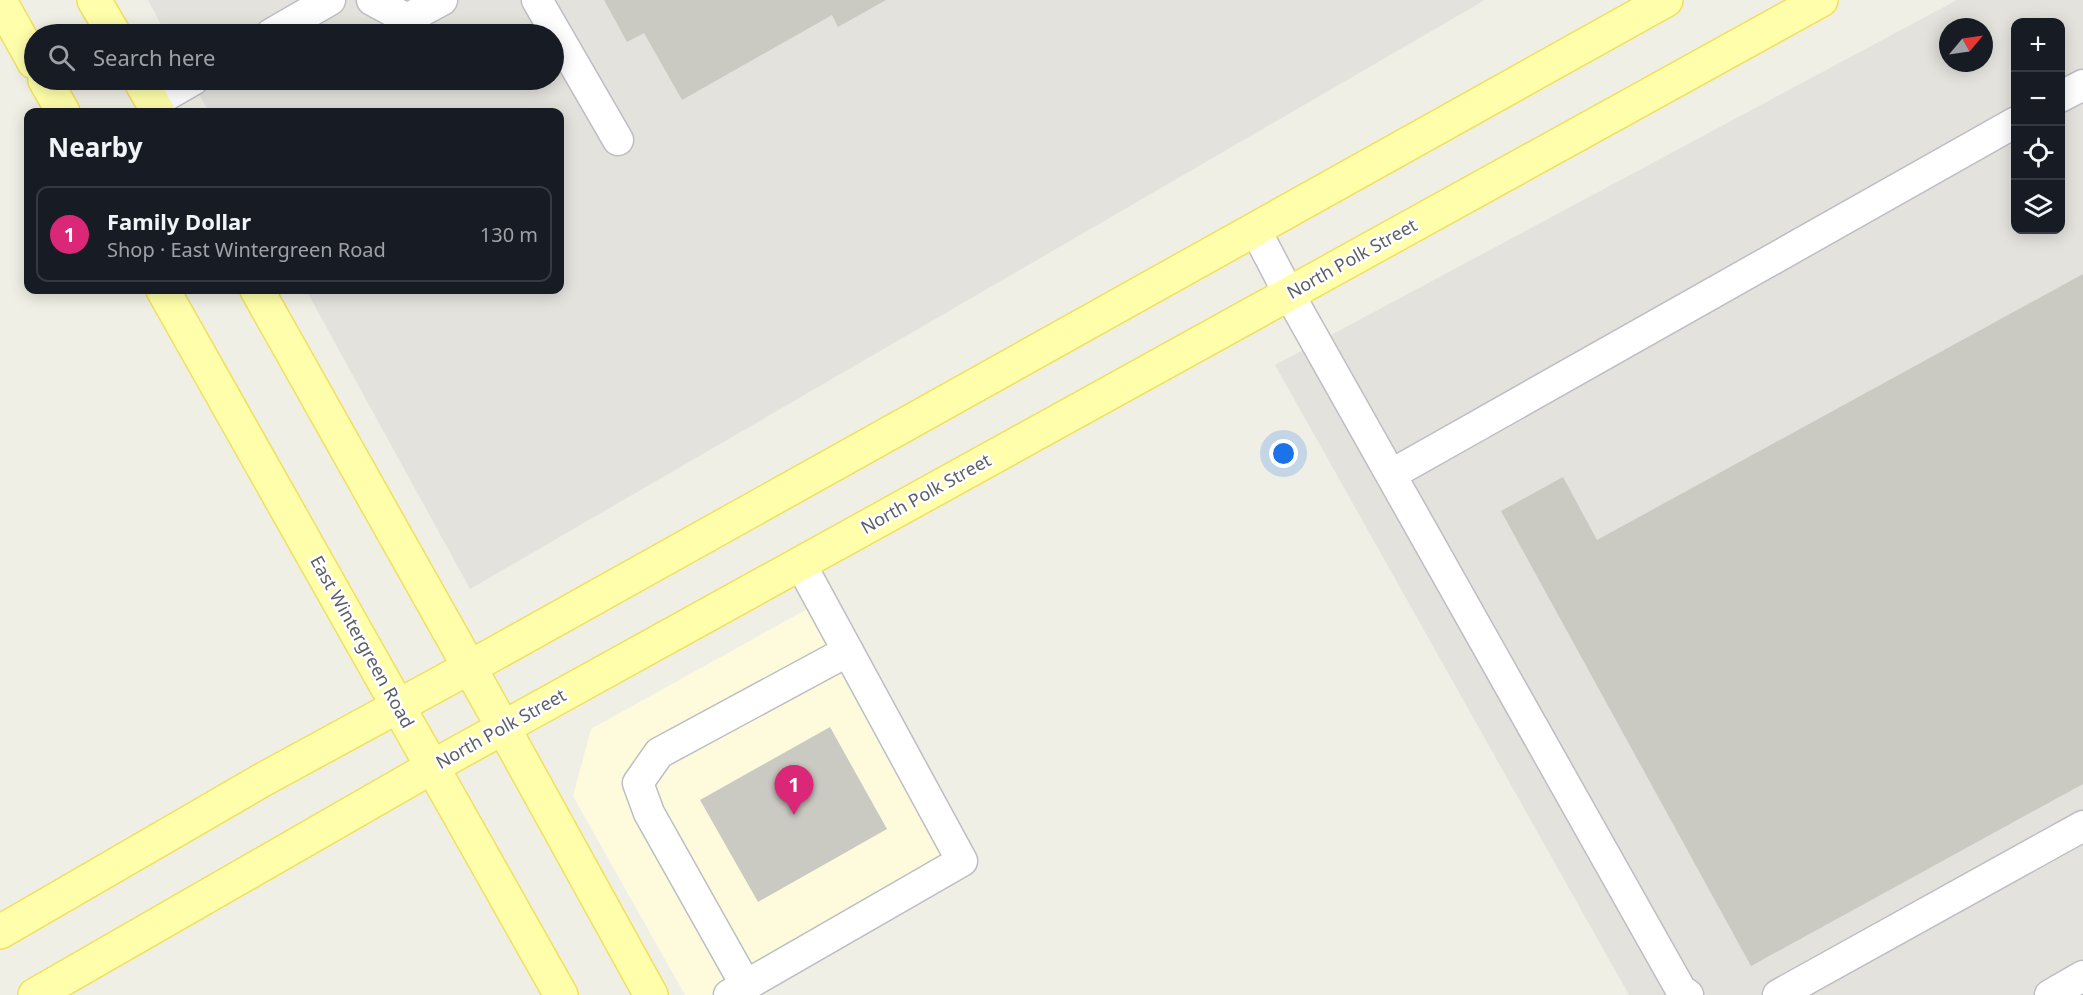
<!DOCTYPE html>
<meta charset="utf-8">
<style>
:root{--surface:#171b24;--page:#242831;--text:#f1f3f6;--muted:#9ea1a6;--line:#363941;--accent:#db2777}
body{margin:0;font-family:"Noto Sans",sans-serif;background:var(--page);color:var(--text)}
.controls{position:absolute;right:18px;top:18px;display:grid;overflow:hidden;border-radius:12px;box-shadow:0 3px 15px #0003}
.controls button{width:54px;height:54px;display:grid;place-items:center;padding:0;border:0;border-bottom:2px solid var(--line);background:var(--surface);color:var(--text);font:30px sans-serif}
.compass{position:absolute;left:1939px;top:18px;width:54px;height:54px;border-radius:50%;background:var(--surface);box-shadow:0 3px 15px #0003;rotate:61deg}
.you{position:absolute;left:1284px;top:454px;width:21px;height:21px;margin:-15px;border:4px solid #fff;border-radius:50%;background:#1a73e8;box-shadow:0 0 0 9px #1a73e833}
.badge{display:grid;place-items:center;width:39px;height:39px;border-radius:50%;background:var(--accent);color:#fff;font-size:20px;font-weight:700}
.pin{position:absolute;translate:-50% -50px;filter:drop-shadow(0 2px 3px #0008)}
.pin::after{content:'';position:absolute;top:32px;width:21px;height:18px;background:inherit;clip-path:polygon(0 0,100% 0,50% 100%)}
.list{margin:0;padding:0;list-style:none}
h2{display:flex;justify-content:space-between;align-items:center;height:78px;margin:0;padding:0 24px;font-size:26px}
h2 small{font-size:20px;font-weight:400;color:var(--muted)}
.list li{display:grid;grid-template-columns:39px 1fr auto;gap:18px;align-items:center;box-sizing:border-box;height:96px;margin:0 12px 12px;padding:0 12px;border:2px solid var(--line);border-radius:12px}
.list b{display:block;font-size:22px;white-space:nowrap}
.list p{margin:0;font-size:20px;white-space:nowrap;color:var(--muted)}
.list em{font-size:20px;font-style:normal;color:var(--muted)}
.icon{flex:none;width:33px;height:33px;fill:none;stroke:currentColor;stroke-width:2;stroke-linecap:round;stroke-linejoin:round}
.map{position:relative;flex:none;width:2083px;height:995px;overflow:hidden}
.search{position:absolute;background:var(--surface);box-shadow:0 3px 15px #0003;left:24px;top:24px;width:540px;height:66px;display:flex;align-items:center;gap:15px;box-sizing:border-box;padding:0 21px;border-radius:33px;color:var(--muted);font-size:22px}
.panel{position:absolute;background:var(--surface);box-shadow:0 3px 15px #0003;left:24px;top:108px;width:540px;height:186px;border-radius:12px}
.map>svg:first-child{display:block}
</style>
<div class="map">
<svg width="2083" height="995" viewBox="0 0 2083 995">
<rect width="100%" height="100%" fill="#efefe5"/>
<!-- commercial -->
<path fill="#fefbdc" d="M818,603L970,872L751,995H685L573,796L591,729Z"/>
<!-- industrial -->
<g fill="#e3e2dd" fill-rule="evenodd">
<path d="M148,0H1485L470,589L306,290H560V112H209L191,80H554V34H166Z"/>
<path d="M1957,0H2083V995H1629L1275,365ZM2016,22H2060V230H2016ZM1948,27H1984V63H1948Z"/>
</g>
<!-- building -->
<g fill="#cac9c2">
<path d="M604,0H886L838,27L832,15L682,100L644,33L627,42Z"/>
<path d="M2083,274V784L1751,966L1501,511L1563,477L1597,540Z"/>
<path d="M830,727L887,829L758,902L700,800Z"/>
</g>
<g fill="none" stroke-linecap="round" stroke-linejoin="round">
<defs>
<g id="minor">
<path d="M372,0L407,19L442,0"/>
<path d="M537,0L618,140"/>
<path d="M271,34L330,0"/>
<path d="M2060,97L2083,85"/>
<path d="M153,103L193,80"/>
<path d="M1255,229L1289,294L1681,990L1688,995"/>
<path d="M1392,474L2016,122"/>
<path d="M745,984L649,813L638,783L659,753L848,651"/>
<path d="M729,995L962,861L800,563"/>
<path d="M1778,995L2083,826"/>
<path d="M2050,995L2083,976"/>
</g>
<g id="major">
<path d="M94,0L114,34"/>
<path d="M0,1L34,62"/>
<path d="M45,80L63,112"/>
<path d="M140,80L158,112"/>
<path d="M163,290L561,995"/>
<path d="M257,290L503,727L651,995"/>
<path d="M0,932L264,779L492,655L1666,0"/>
<path d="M35,995L432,767L1821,0"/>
</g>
</defs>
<!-- minor casing -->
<use href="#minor" stroke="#bdbec4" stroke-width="33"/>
<!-- major casing -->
<use href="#major" stroke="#f2e05c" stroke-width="36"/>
<!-- minor -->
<use href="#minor" stroke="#fff" stroke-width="30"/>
<!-- major -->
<use href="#major" stroke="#ffffab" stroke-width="33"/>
</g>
<g text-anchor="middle" stroke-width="5" stroke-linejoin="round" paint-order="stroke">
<!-- street labels -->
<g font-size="18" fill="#5d5f66" stroke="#fff">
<text transform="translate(1352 259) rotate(-29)" y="6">North Polk Street</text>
<text transform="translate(926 494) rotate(-29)" y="6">North Polk Street</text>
<text transform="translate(362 642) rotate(61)" y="6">East Wintergreen Road</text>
<text transform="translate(501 729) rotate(-29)" y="6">North Polk Street</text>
</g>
</g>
</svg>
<div class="controls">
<button>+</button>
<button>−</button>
<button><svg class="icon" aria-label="locate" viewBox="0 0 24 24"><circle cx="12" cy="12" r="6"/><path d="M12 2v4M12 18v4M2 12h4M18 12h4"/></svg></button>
<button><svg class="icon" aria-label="layers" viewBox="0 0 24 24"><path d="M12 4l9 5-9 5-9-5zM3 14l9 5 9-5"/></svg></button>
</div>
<svg class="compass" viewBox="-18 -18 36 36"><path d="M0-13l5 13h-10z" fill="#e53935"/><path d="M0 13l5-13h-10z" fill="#9ea1a6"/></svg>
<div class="you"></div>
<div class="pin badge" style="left:794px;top:815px">1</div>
<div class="search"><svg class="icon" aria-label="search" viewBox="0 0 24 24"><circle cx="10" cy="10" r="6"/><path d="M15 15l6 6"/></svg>Search here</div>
<section class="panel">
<h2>Nearby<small></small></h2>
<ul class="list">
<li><span class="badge">1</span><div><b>Family Dollar</b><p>Shop · East Wintergreen Road</p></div><em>130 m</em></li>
</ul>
</section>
</div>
